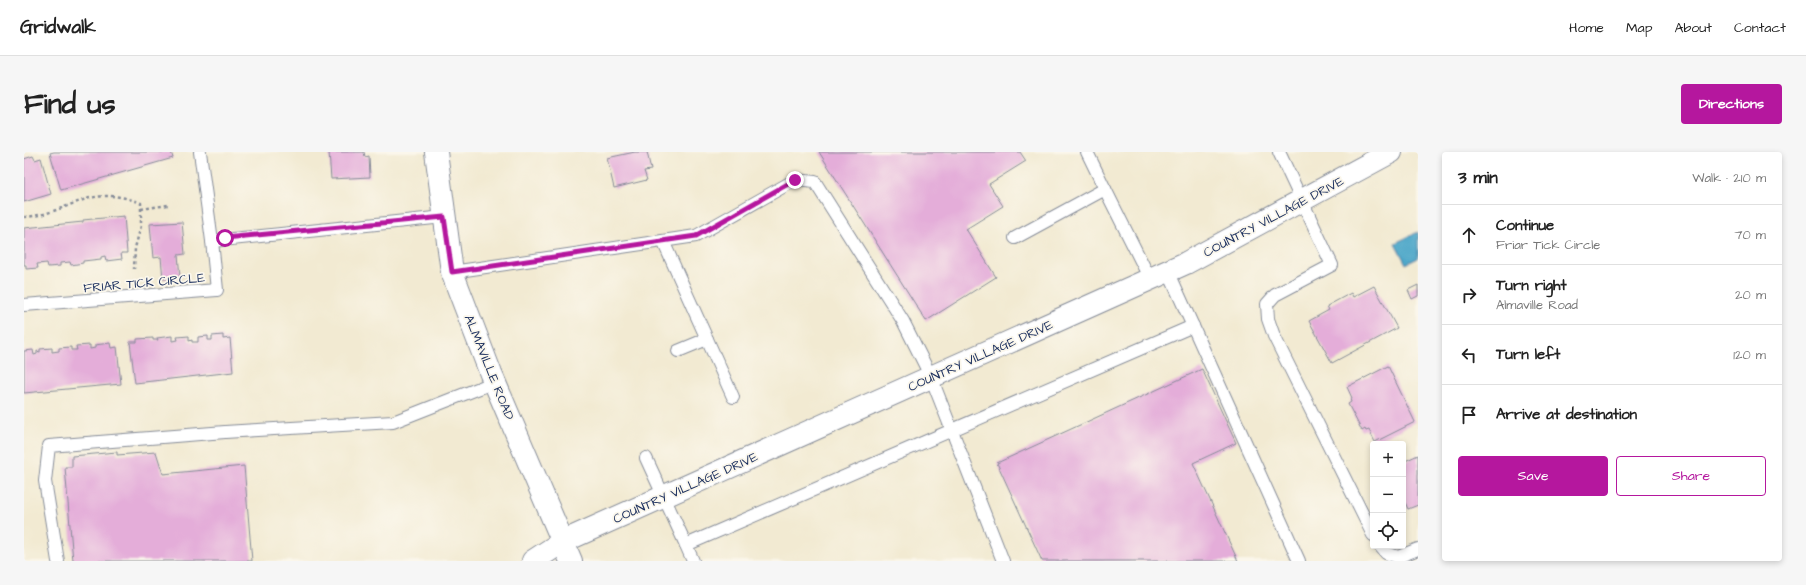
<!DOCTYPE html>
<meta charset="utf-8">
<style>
:root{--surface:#fff;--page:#f6f6f6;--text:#222;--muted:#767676;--line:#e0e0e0;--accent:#b5179e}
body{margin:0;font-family:"Architects Daughter",sans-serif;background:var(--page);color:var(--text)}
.controls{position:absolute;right:12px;bottom:12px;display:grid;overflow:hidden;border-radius:4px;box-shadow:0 2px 6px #0003}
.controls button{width:36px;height:36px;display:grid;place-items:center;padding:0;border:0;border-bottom:1px solid var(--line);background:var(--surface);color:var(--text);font:20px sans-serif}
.stop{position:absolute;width:12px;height:12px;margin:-9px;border:3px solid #b5179e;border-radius:50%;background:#fff}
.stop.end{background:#b5179e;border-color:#fff;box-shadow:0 1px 4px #0008}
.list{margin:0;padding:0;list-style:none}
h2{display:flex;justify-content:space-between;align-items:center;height:52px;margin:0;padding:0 16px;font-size:17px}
h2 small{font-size:13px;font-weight:400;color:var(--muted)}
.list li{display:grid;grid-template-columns:26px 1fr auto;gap:12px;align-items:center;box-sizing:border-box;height:60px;padding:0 16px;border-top:1px solid var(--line)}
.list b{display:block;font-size:15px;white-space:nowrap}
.list p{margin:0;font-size:13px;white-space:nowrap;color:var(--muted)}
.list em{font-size:13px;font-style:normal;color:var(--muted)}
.actions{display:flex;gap:8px;padding:12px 16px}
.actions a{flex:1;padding:9px 0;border:1px solid var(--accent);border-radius:4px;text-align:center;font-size:14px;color:var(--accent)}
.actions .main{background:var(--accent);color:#fff}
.icon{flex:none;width:22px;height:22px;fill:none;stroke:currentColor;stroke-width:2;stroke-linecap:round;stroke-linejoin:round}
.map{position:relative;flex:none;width:1394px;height:409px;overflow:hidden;border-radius:4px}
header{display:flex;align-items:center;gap:24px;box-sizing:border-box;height:56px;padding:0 20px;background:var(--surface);border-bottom:1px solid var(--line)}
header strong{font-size:19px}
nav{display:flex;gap:22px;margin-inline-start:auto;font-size:14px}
.intro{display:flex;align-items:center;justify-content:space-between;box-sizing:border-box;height:96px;padding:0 24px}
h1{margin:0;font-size:28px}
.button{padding:10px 18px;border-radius:4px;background:var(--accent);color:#fff;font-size:14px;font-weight:700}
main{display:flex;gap:24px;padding:0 24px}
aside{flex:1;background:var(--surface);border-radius:4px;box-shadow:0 2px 6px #0003}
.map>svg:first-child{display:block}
</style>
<header>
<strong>Gridwalk</strong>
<nav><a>Home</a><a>Map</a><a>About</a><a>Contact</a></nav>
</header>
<div class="intro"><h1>Find us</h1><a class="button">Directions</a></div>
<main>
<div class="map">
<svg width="1394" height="409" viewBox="0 0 1394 409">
<rect width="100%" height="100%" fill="#fbf7ec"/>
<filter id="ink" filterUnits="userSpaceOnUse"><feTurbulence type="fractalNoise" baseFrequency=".025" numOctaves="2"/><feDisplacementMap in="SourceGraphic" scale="8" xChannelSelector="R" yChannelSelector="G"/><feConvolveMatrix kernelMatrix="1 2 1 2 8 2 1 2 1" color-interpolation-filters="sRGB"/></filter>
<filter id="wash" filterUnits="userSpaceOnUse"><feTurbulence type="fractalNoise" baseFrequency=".012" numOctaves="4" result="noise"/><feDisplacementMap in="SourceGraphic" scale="16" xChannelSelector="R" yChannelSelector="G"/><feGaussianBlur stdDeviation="0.9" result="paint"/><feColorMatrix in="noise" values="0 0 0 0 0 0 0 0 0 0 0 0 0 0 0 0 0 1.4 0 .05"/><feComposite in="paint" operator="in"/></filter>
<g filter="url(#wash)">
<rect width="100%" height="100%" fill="#f2ead2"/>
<!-- water -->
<path fill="#4aa5c8" stroke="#326a93" d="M1394,80V106L1382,112L1371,91Z"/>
<g id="blocks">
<!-- building -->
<g fill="#e4add9">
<path d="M30,0H147L149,6L37,38L26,1Z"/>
<path d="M305,0H340L341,5L345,4L346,25L307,27Z"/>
<path d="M611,0H623L627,18L620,19L623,28L590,36L583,6Z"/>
<path d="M795,0H996L1002,9L965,32L979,54L942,77L972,125L902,169Z"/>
<path d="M9,4L11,8L17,6L27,42L0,50V7Z"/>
<path d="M100,64L103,101H97L98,107L82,109L81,104L77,105V107L59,109V111L47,113L46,110L36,111V114L24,115L23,111L13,112L14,116L2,117V113H0V76L59,70V68Z"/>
<path d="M158,70L161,102L154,103L156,125L139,127L137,105L129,106L126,72Z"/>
<path d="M1394,133V144L1388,147L1384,138Z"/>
<path d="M1350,134L1373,176L1308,211L1285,169L1305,158L1303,154L1327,141L1329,145Z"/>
<path d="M199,183V187L206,186L209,220L111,231L106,190H113V187L129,186V188H134L133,186L148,184V189L154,188L153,185L165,184V189L168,188V190H174V185L184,184V188H188V184Z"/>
<path d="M86,191L87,196L93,195L97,232L0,241V199L9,198L10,203L13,202V199L16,200V197L28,196V200L35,199V196L47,195V198H53L52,194L66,193V197L71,196V193Z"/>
<path d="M1364,214L1391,270L1351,290L1345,278L1342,279L1341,277L1338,279L1324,252L1327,250L1326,247L1328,246L1323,235Z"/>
<path d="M1178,217L1212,291L1169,311L1214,409H1018L973,311Z"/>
<path d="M93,300V303L132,300L139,322L220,314L228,409H49L41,315H48V304Z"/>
<path d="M1394,303V353L1384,357L1379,346V310Z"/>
</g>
</g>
</g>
<g filter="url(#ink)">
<use href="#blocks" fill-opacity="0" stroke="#868c98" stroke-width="1"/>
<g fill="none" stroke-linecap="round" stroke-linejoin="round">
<defs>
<g id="lane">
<path d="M1063,0L1081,37"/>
<path d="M1255,0L1308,113L1251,143L1243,152L1244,167L1250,184L1349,383"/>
<path d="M991,86L1081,37L1126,127"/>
<path d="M188,89L420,65"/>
<path d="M639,89L709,245"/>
<path d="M1144,119L1275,409"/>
<path d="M428,120L672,84L771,28L791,30L879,169L907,225L979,409"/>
<path d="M0,153L193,138L188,89L176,0"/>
<path d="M654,199L683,187"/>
<path d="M622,306L662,393"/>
<path d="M1356,394L1362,401L1374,405L1394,397"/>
<path d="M34,409L21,329L25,294L201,280L369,270L471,230"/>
<path d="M669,409L662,393L1169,174"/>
</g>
<path id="street" d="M509,409L538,390L1162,111L1367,0"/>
<path id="secondary" d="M412,0L428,120L467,222L547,409"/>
</defs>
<!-- lane casing -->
<use href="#lane" stroke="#868c98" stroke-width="14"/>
<!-- street casing -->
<use href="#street" stroke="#868c98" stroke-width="24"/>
<!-- secondary casing -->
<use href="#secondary" stroke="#868c98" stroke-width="24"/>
<!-- path -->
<g stroke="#868c98" stroke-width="2.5" stroke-dasharray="3 3" stroke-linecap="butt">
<path d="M117,57L144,53"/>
<path d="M0,65C47,62 64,30 117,51V74L111,96L110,117"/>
</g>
<!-- lane -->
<use href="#lane" stroke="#fff" stroke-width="12"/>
<!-- street -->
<use href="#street" stroke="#fff" stroke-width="22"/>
<!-- secondary -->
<use href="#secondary" stroke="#fff" stroke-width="22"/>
</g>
</g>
<g fill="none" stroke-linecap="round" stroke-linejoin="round" filter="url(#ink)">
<!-- route -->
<path stroke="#b5179e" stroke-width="5" d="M201,86L420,65L428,120L672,84L771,28"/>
</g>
<g text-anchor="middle" stroke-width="3.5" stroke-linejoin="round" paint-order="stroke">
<!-- street labels -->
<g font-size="13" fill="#1b2f5e" stroke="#fbf7ec">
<text transform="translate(1249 64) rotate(-28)" y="5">COUNTRY VILLAGE DRIVE</text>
<text transform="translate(120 130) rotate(-5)" y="5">FRIAR TICK CIRCLE</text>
<text transform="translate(956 203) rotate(-24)" y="5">COUNTRY VILLAGE DRIVE</text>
<text transform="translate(466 215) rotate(68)" y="5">ALMAVILLE ROAD</text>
<text transform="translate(661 335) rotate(-24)" y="5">COUNTRY VILLAGE DRIVE</text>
</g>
</g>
</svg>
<div class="controls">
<button>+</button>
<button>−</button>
<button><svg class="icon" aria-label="locate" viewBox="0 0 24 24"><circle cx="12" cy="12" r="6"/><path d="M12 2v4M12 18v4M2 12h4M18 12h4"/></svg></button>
</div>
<div class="stop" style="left:201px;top:86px"></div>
<div class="stop end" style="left:771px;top:28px"></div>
</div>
<aside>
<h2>3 min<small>Walk · 210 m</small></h2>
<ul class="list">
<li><svg class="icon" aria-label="ahead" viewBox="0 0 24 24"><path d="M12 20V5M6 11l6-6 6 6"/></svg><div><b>Continue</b><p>Friar Tick Circle</p></div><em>70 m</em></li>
<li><svg class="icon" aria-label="right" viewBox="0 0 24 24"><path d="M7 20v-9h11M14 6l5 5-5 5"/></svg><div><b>Turn right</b><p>Almaville Road</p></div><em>20 m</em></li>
<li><svg class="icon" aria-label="left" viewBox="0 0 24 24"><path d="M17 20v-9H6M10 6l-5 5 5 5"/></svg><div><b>Turn left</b></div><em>120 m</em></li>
<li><svg class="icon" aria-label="arrive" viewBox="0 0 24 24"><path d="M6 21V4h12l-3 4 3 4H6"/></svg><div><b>Arrive at destination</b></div></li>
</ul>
<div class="actions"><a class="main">Save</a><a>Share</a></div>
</aside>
</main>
